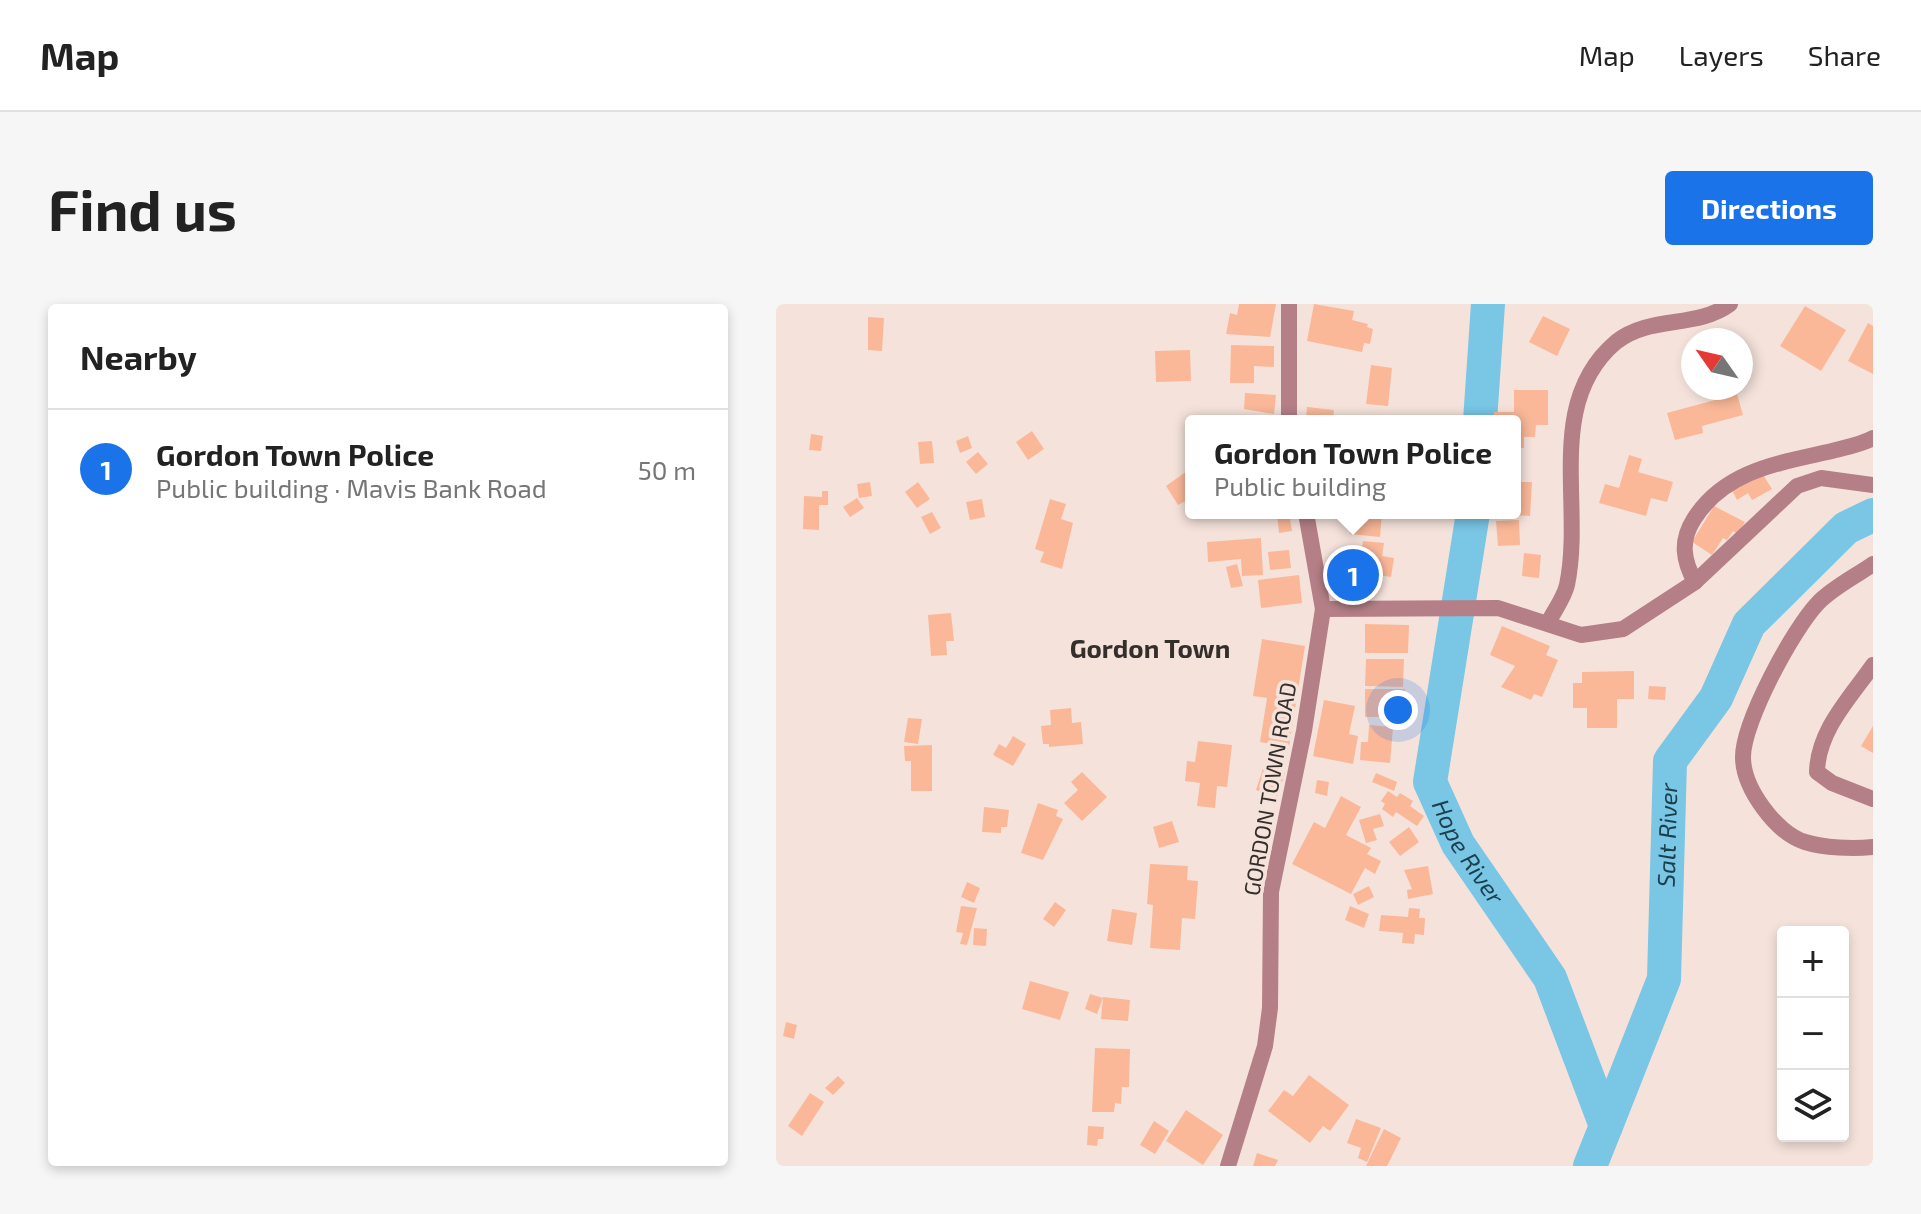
<!DOCTYPE html>
<meta charset="utf-8">
<style>
:root{--surface:#fff;--page:#f6f6f6;--text:#222;--muted:#767676;--line:#e0e0e0;--accent:#1a73e8}
body{margin:0;font-family:"Exo 2",sans-serif;background:var(--page);color:var(--text)}
.controls{position:absolute;right:24px;bottom:24px;display:grid;overflow:hidden;border-radius:8px;box-shadow:0 4px 12px #0003}
.controls button{width:72px;height:72px;display:grid;place-items:center;padding:0;border:0;border-bottom:2px solid var(--line);background:var(--surface);color:var(--text);font:40px sans-serif}
.compass{position:absolute;left:905px;top:24px;width:72px;height:72px;border-radius:50%;background:var(--surface);box-shadow:0 4px 12px #0003;rotate:304deg}
.you{position:absolute;left:622px;top:406px;width:28px;height:28px;margin:-20px;border:6px solid #fff;border-radius:50%;background:#1a73e8;box-shadow:0 0 0 12px #1a73e833}
.badge{display:grid;place-items:center;width:52px;height:52px;border-radius:50%;background:var(--accent);color:#fff;font-size:26px;font-weight:700}
.pin{position:absolute;translate:-50% -50%;border:4px solid #fff;box-shadow:0 2px 8px #0006}
.popup{position:absolute;left:409px;top:111px;width:336px;height:104px;box-sizing:border-box;display:grid;place-content:center;border-radius:8px;background:var(--surface);filter:drop-shadow(0 2px 6px #0005);font-size:26px;white-space:nowrap;color:var(--muted)}
.popup b{font-size:30px;color:var(--text)}
.popup::after{content:'';position:absolute;left:50%;top:100%;margin-left:-16px;border:16px solid transparent;border-top-color:var(--surface)}
.list{margin:0;padding:0;list-style:none}
h2{display:flex;justify-content:space-between;align-items:center;height:104px;margin:0;padding:0 32px;font-size:34px}
h2 small{font-size:26px;font-weight:400;color:var(--muted)}
.list li{display:grid;grid-template-columns:52px 1fr auto;gap:24px;align-items:center;box-sizing:border-box;height:120px;padding:0 32px;border-top:2px solid var(--line)}
.list b{display:block;font-size:30px;white-space:nowrap}
.list p{margin:0;font-size:26px;white-space:nowrap;color:var(--muted)}
.list em{font-size:26px;font-style:normal;color:var(--muted)}
.icon{flex:none;width:44px;height:44px;fill:none;stroke:currentColor;stroke-width:2;stroke-linecap:round;stroke-linejoin:round}
.map{position:relative;flex:none;width:1097px;height:862px;overflow:hidden;border-radius:8px}
header{display:flex;align-items:center;gap:48px;box-sizing:border-box;height:112px;padding:0 40px;background:var(--surface);border-bottom:2px solid var(--line)}
header strong{font-size:38px}
nav{display:flex;gap:44px;margin-inline-start:auto;font-size:28px}
.intro{display:flex;align-items:center;justify-content:space-between;box-sizing:border-box;height:192px;padding:0 48px}
h1{margin:0;font-size:56px}
.button{padding:20px 36px;border-radius:8px;background:var(--accent);color:#fff;font-size:28px;font-weight:700}
main{display:flex;gap:48px;padding:0 48px}
aside{flex:1;background:var(--surface);border-radius:8px;box-shadow:0 4px 12px #0003}
.map>svg:first-child{display:block}
</style>
<header>
<strong>Map</strong>
<nav><a>Map</a><a>Layers</a><a>Share</a></nav>
</header>
<div class="intro"><h1>Find us</h1><a class="button">Directions</a></div>
<main>
<aside>
<h2>Nearby<small></small></h2>
<ul class="list">
<li><span class="badge">1</span><div><b>Gordon Town Police</b><p>Public building · Mavis Bank Road</p></div><em>50 m</em></li>
</ul>
</aside>
<div class="map">
<svg width="1097" height="862" viewBox="0 0 1097 862">
<rect width="100%" height="100%" fill="#f5e3db"/>
<g fill="none" stroke-linecap="round" stroke-linejoin="round">
<!-- river -->
<g stroke="#79c6e5" stroke-width="34">
<path d="M704,117L712,0"/>
<path id="s1" d="M697,209L654,478L682,540L774,674L830,822L814,862"/>
<path id="s2" d="M830,822L888,675L894,457L940,394L973,320L1070,224L1097,211"/>
</g>
</g>
<!-- building -->
<g fill="#fab899">
<path d="M463,0H500L494,33L450,30L454,9L461,11Z"/>
<path d="M538,0L578,7L576,16L592,20L591,23L597,25L594,40L588,39L586,48L531,37Z"/>
<path d="M1029,2L1070,26L1045,67L1004,42Z"/>
<path d="M767,12L794,25L781,52L753,38Z"/>
<path d="M92,13L108,14L106,47L92,46Z"/>
<path d="M1092,19L1097,22V70L1072,57Z"/>
<path d="M455,41L498,42V63L478,62V79H454Z"/>
<path d="M414,46L415,77L380,78L379,47Z"/>
<path d="M595,61L616,64L612,102L590,100Z"/>
<path d="M738,86H772V121H760L759,133H748V144H739V117H718V108H738Z"/>
<path d="M469,89L500,91L498,110L468,105Z"/>
<path d="M961,90L967,111L926,122L927,129L899,136L891,109Z"/>
<path d="M531,103L558,106L557,117H530Z"/>
<path d="M256,127L268,145L252,156L240,138Z"/>
<path d="M35,130L47,132L45,147L33,146Z"/>
<path d="M192,132L196,144L184,149L180,137Z"/>
<path d="M156,137L158,159L144,160L142,138Z"/>
<path d="M202,148L212,160L200,170L190,158Z"/>
<path d="M853,151L866,155L862,168L897,178L891,198L875,194L870,212L823,199L829,180L843,184Z"/>
<path d="M414,165L415,194L402,201L390,182Z"/>
<path d="M986,169L996,185L976,196L972,189L961,196L956,186Z"/>
<path d="M94,178L96,192L83,194L81,180Z"/>
<path d="M142,178L154,195L141,204L129,188Z"/>
<path d="M739,178H756L754,212L739,211Z"/>
<path d="M46,187H52V201H43V226L27,225L28,192L46,193Z"/>
<path d="M81,194L88,204L74,213L67,203Z"/>
<path d="M206,195L209,213L194,216L190,198Z"/>
<path d="M274,195L290,200L285,215L297,219L286,265L264,258L268,248L259,245Z"/>
<path d="M938,202L969,218L962,230L957,227L951,236L947,234L936,251L916,238Z"/>
<path d="M156,208L165,224L154,230L145,213Z"/>
<path d="M501,209H513L516,227L503,229Z"/>
<path d="M577,209H606L604,233L574,230Z"/>
<path d="M743,216L744,241L722,242L720,217Z"/>
<path d="M485,234L487,271L466,272L465,255L432,258L431,238Z"/>
<path d="M587,237L608,239L606,252L618,254L615,273L596,270L598,252L585,250Z"/>
<path d="M513,246L515,264L494,266L492,248Z"/>
<path d="M748,249L765,251L763,274L746,272Z"/>
<path d="M570,255L595,258L590,293L564,289Z"/>
<path d="M461,260L467,282L455,284L450,263Z"/>
<path d="M523,271L526,299L485,304L482,276Z"/>
<path d="M175,309L178,337H170L171,351L155,352L152,311Z"/>
<path d="M589,320L633,321L632,349H589Z"/>
<path d="M726,322L774,342L770,351L782,356L766,393L758,390L755,396L725,383L739,362L714,351Z"/>
<path d="M486,335L529,342L513,443L484,438L491,394L477,392Z"/>
<path d="M590,355H628L627,383L589,382Z"/>
<path d="M858,367V395H841V424H811V404H797V379H806V368Z"/>
<path d="M873,382L890,383L889,396L872,395Z"/>
<rect x="589" y="385" width="40" height="28"/>
<path d="M548,396L579,402L573,430L582,432L577,460L537,452Z"/>
<path d="M295,404L296,419L305,418L307,440L273,443V440H267L265,422L275,421L274,406Z"/>
<path d="M132,414L146,415L142,440L128,438Z"/>
<path d="M593,421L617,423L614,459L584,456L585,438H592Z"/>
<path d="M1097,422V449L1085,442Z"/>
<path d="M237,432L250,440L237,462L217,451L223,440L230,444Z"/>
<path d="M422,437L456,441L451,483L441,482L439,504L421,502L424,479L409,477L411,457L419,458Z"/>
<path d="M156,441V487H135V457H129L128,442Z"/>
<path d="M488,461L509,469L501,494L480,486Z"/>
<path d="M306,468L331,493L306,517L288,499L302,486L295,478Z"/>
<path d="M600,469L621,478L618,487L596,478Z"/>
<path d="M541,476L553,478L551,492L539,489Z"/>
<path d="M612,487L621,493L624,489L637,497L634,502L648,512L641,522L620,508L617,513L606,505L609,500L605,497Z"/>
<path d="M565,492L585,503L570,531L595,544L591,550L605,557L599,570L589,564L575,590L516,560L538,518L549,524Z"/>
<path d="M262,499L282,506L280,512L287,515L267,556L245,549Z"/>
<path d="M208,503L233,506L231,523H225V529L206,528Z"/>
<path d="M604,510L608,522L597,525L601,536L590,539L583,516Z"/>
<path d="M396,517L403,538L383,544L377,523Z"/>
<path d="M633,523L643,538L624,552L613,538Z"/>
<path d="M374,560L412,562L411,576L422,577L419,615L406,614L404,646L374,644L377,601L371,600Z"/>
<path d="M652,562L657,590L632,595L631,586L636,585L628,566Z"/>
<path d="M191,578L204,584L198,599L185,593Z"/>
<path d="M593,582L598,593L582,601L577,590Z"/>
<path d="M279,598L290,606L278,623L267,615Z"/>
<path d="M185,602L201,604L191,641L184,640L187,629L180,628Z"/>
<path d="M574,602L593,610L588,624L569,616Z"/>
<path d="M633,604L644,605L643,614H649L648,631L639,630L638,640L626,639L627,629L603,627L605,611L632,613Z"/>
<path d="M336,605L361,609L356,641L331,637Z"/>
<path d="M198,624L211,625L210,642L197,641Z"/>
<path d="M254,677L293,688L284,716L246,705Z"/>
<path d="M314,690L327,694L321,710L309,705Z"/>
<path d="M327,693L354,696L352,717L325,715Z"/>
<path d="M10,718L21,721L18,735L7,732Z"/>
<path d="M319,744L354,745L353,783H346L345,800L339,799L338,808H316Z"/>
<path d="M533,771L573,801L554,827L547,822L534,839L492,807L508,786L517,792Z"/>
<path d="M62,772L69,779L57,791L49,784Z"/>
<path d="M34,789L48,798L26,832L12,822Z"/>
<path d="M410,806L447,831L427,861L390,837Z"/>
<path d="M580,815L605,824L591,858L582,854L585,844L571,839Z"/>
<path d="M378,817L393,827L379,850L364,841Z"/>
<path d="M312,822L328,823L327,835H322L321,842L311,841Z"/>
<path d="M608,825L625,834L611,862H590Z"/>
<path d="M481,849L502,856L499,862H477Z"/>
</g>
<g fill="none" stroke-linecap="round" stroke-linejoin="round">
<!-- minor -->
<g stroke="#b47f87" stroke-width="16">
<path d="M513,117V0"/>
<path d="M530,209L547,305"/>
<path d="M919,278C907,256 904,237 918,215C949,166 1004,159 1056,147C1070,143 1084,141 1097,134"/>
<path d="M772,319C778,307 788,294 791,281C808,200 768,99 840,38C874,11 920,25 954,0"/>
</g>
<!-- tertiary -->
<g stroke="#b47f87" stroke-width="16">
<path d="M1097,260C1080,272 1056,284 1042,299C1017,325 967,418 967,453C967,484 1000,529 1029,538C1048,544 1077,545 1097,543"/>
<path d="M1097,361C1074,394 1042,426 1041,468L1056,479L1097,495"/>
<path d="M452,862L489,742L494,704L495,588L528,427L547,305L722,304L805,331L847,325L919,278L1021,182L1045,174L1097,181"/>
</g>
</g>
<g text-anchor="middle" stroke-width="7" stroke-linejoin="round" paint-order="stroke">
<!-- street labels -->
<g font-size="22" fill="#352f2c" stroke="#f5e3db">
<text transform="translate(494 485) rotate(-80)" y="8">GORDON TOWN ROAD</text>
</g>
<!-- water labels -->
<g font-size="24" font-style="italic" fill="#1c3f4d" stroke="#f5e3db">
<text dy="8" stroke="none"><textPath href="#s2" startOffset="302">Salt River</textPath></text>
<text dy="8" stroke="none"><textPath href="#s1" startOffset="352">Hope River</textPath></text>
</g>
<!-- quarter labels -->
<g font-size="26" font-weight="bold" fill="#352f2c" stroke="#f5e3db">
<text x="374" y="354">Gordon Town</text>
</g>
</g>
</svg>
<div class="controls">
<button>+</button>
<button>−</button>
<button><svg class="icon" aria-label="layers" viewBox="0 0 24 24"><path d="M12 4l9 5-9 5-9-5zM3 14l9 5 9-5"/></svg></button>
</div>
<svg class="compass" viewBox="-18 -18 36 36"><path d="M0-13l5 13h-10z" fill="#e53935"/><path d="M0 13l5-13h-10z" fill="#767676"/></svg>
<div class="you"></div>
<div class="pin badge" style="left:577px;top:271px">1</div>
<div class="popup"><b>Gordon Town Police</b>Public building</div>
</div>
</main>
